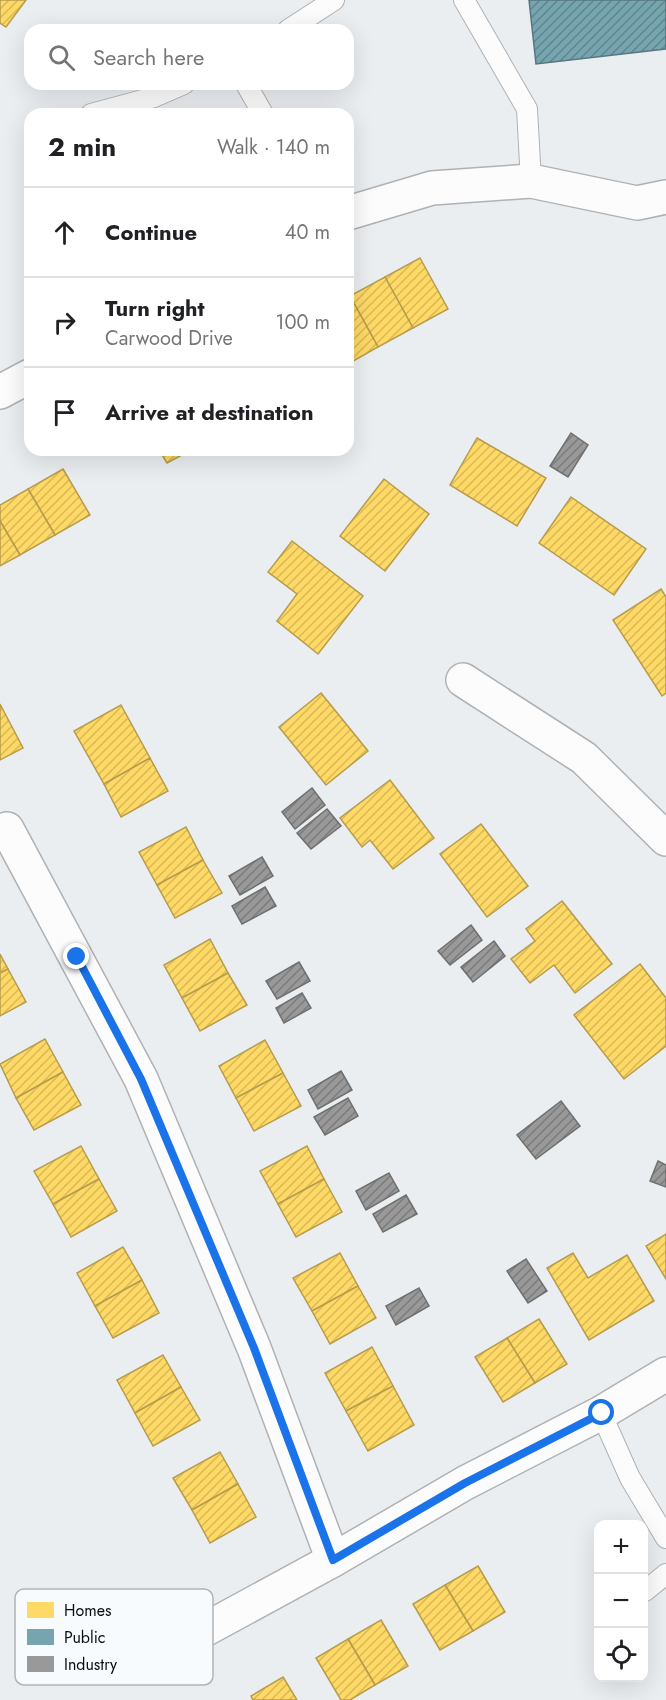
<!DOCTYPE html>
<meta charset="utf-8">
<style>
:root{--surface:#fff;--page:#f2f2f2;--text:#202124;--muted:#757577;--line:#e0e0e0}
body{margin:0;font-family:Jost,sans-serif;background:var(--page);color:var(--text)}
.controls{position:absolute;right:18px;bottom:18px;display:grid;overflow:hidden;border-radius:12px;box-shadow:0 6px 24px #0002}
.controls button{width:54px;height:54px;display:grid;place-items:center;padding:0;border:0;border-bottom:2px solid var(--line);background:var(--surface);color:var(--text);font:30px sans-serif}
.stop{position:absolute;width:18px;height:18px;margin:-14px;border:4px solid #1a73e8;border-radius:50%;background:#fff}
.stop.end{background:#1a73e8;border-color:#fff;box-shadow:0 2px 6px #0008}
.list{margin:0;padding:0;list-style:none}
h2{display:flex;justify-content:space-between;align-items:center;height:78px;margin:0;padding:0 24px;font-size:26px}
h2 small{font-size:20px;font-weight:400;color:var(--muted)}
.list li{display:grid;grid-template-columns:39px 1fr auto;gap:18px;align-items:center;box-sizing:border-box;height:90px;padding:0 24px;border-top:2px solid var(--line)}
.list b{display:block;font-size:22px;white-space:nowrap}
.list p{margin:0;font-size:20px;white-space:nowrap;color:var(--muted)}
.list em{font-size:20px;font-style:normal;color:var(--muted)}
.icon{flex:none;width:33px;height:33px;fill:none;stroke:currentColor;stroke-width:2;stroke-linecap:round;stroke-linejoin:round}
.map{position:relative;flex:none;width:666px;height:1700px;overflow:hidden}
.search{position:absolute;background:var(--surface);box-shadow:0 6px 24px #0002;left:24px;top:24px;width:330px;height:66px;display:flex;align-items:center;gap:15px;box-sizing:border-box;padding:0 21px;border-radius:18px;color:var(--muted);font-size:22px}
.panel{position:absolute;background:var(--surface);box-shadow:0 6px 24px #0002;left:24px;top:108px;width:330px;height:348px;border-radius:18px}
.map>svg:first-child{display:block}
</style>
<div class="map">
<svg width="666" height="1700" viewBox="0 0 666 1700">
<defs>
<pattern id="homes-hatch" width="6" height="6" patternUnits="userSpaceOnUse" patternTransform="scale(1.5)"><rect width="6" height="6" fill="#ffd966"/><path d="M-1 1l2-2M0 6l6-6M5 7l2-2" fill="none" stroke="#d9b957"/></pattern>
<pattern id="public-hatch" width="6" height="6" patternUnits="userSpaceOnUse" patternTransform="scale(1.5)"><rect width="6" height="6" fill="#76a5af"/><path d="M-1 1l2-2M0 6l6-6M5 7l2-2" fill="none" stroke="#5f858d"/></pattern>
<pattern id="industry-hatch" width="6" height="6" patternUnits="userSpaceOnUse" patternTransform="scale(1.5)"><rect width="6" height="6" fill="#999"/><path d="M-1 1l2-2M0 6l6-6M5 7l2-2" fill="none" stroke="#7b7b7b"/></pattern>
</defs>
<rect width="100%" height="100%" fill="#ebeef1"/>
<!-- homes -->
<g fill="url(#homes-hatch)" stroke="#b69c4c" stroke-width="1.5">
<path d="M0,0H26L6,27L0,23Z"/>
<path d="M420,258L448,309L413,328L385,277Z"/>
<path d="M385,277L413,328L378,347L350,296Z"/>
<path d="M350,296L378,347L348,364V297Z"/>
<path d="M477,438L546,478L517,526L450,485Z"/>
<path d="M159,450H191L167,463Z"/>
<path d="M63,469L90,515L55,535L28,489Z"/>
<path d="M384,479L429,514L385,571L340,536Z"/>
<path d="M28,489L55,535L20,555L0,521V505Z"/>
<path d="M571,497L646,549L614,595L539,543Z"/>
<path d="M0,521L20,555L0,566Z"/>
<path d="M292,541L363,596L318,654L277,621L297,594L268,572Z"/>
<path d="M661,589L666,597V693L662,696L613,620Z"/>
<path d="M321,693L368,751L326,785L279,727Z"/>
<path d="M0,704L23,748L0,760Z"/>
<path d="M121,705L150,758L104,784L74,731Z"/>
<path d="M150,758L168,791L121,817L104,784Z"/>
<path d="M390,780L434,838L393,869L370,840L362,847L340,818Z"/>
<path d="M481,824L528,886L487,917L440,854Z"/>
<path d="M186,827L203,860L157,885L139,852Z"/>
<path d="M203,860L222,893L175,918L157,885Z"/>
<path d="M562,901L612,964L575,993L554,965L530,983L511,959L535,941L526,929Z"/>
<path d="M210,939L228,973L182,998L164,965Z"/>
<path d="M0,954L8,969L0,973Z"/>
<path d="M640,964L666,998V1046L624,1079L574,1015Z"/>
<path d="M8,969L26,1002L0,1016V973Z"/>
<path d="M228,973L247,1005L200,1031L182,998Z"/>
<path d="M45,1039L63,1072L16,1098L0,1064Z"/>
<path d="M265,1040L283,1073L236,1098L219,1066Z"/>
<path d="M63,1072L81,1105L34,1130L16,1098Z"/>
<path d="M283,1073L301,1106L254,1131L236,1098Z"/>
<path d="M81,1146L99,1179L53,1204L34,1171Z"/>
<path d="M307,1146L324,1179L278,1204L260,1171Z"/>
<path d="M99,1179L117,1211L71,1237L53,1204Z"/>
<path d="M324,1179L342,1212L296,1237L278,1204Z"/>
<path d="M666,1234V1279L646,1246Z"/>
<path d="M123,1247L142,1280L95,1306L77,1273Z"/>
<path d="M340,1253L358,1286L312,1311L293,1278Z"/>
<path d="M573,1253L588,1278L627,1255L654,1301L589,1340L547,1268Z"/>
<path d="M142,1280L159,1313L113,1338L95,1306Z"/>
<path d="M358,1286L376,1318L330,1344L312,1311Z"/>
<path d="M539,1319L567,1364L535,1383L507,1338Z"/>
<path d="M507,1338L535,1383L503,1402L475,1357Z"/>
<path d="M372,1347L393,1386L346,1411L325,1373Z"/>
<path d="M163,1355L181,1387L135,1413L117,1380Z"/>
<path d="M393,1386L414,1425L368,1451L346,1411Z"/>
<path d="M181,1387L200,1420L153,1446L135,1413Z"/>
<path d="M220,1452L238,1484L192,1510L173,1478Z"/>
<path d="M238,1484L256,1517L210,1543L192,1510Z"/>
<path d="M478,1566L505,1612L473,1631L445,1585Z"/>
<path d="M445,1585L473,1631L440,1650L413,1604Z"/>
<path d="M381,1620L408,1666L375,1685L348,1639Z"/>
<path d="M348,1639L375,1685L350,1700H341L316,1658Z"/>
<path d="M283,1677L297,1700H253L251,1696Z"/>
</g>
<!-- public -->
<path fill="url(#public-hatch)" stroke="#56777f" stroke-width="1.5" d="M529,0H666V49L536,64Z"/>
<!-- industry -->
<g fill="url(#industry-hatch)" stroke="#6e6f6f" stroke-width="1.5">
<path d="M571,433L588,445L568,477L550,466Z"/>
<path d="M312,788L325,805L295,829L282,812Z"/>
<path d="M327,809L341,826L311,849L297,833Z"/>
<path d="M262,857L273,876L240,895L229,876Z"/>
<path d="M265,887L276,906L242,924L232,906Z"/>
<path d="M471,925L482,940L450,965L438,951Z"/>
<path d="M494,941L505,956L473,982L461,967Z"/>
<path d="M299,962L310,981L277,999L266,981Z"/>
<path d="M302,993L311,1008L284,1023L276,1008Z"/>
<path d="M341,1071L352,1090L318,1109L308,1090Z"/>
<path d="M348,1098L358,1116L325,1135L314,1117Z"/>
<path d="M561,1101L580,1126L536,1159L517,1135Z"/>
<path d="M658,1161L666,1165V1187L650,1181Z"/>
<path d="M389,1173L399,1191L366,1210L356,1191Z"/>
<path d="M406,1195L417,1214L383,1232L373,1214Z"/>
<path d="M526,1259L547,1291L528,1303L507,1271Z"/>
<path d="M419,1288L429,1306L396,1325L386,1306Z"/>
</g>
<g fill="none" stroke-linecap="round" stroke-linejoin="round">
<defs>
<g id="lane">
<path d="M464,0L527,109L531,181"/>
<path d="M288,30L334,0"/>
<path d="M246,84L263,114"/>
<path d="M91,114L154,97L184,84"/>
<path d="M601,1413L630,1478L666,1538"/>
<path d="M645,1591L666,1574"/>
</g>
<g id="street">
<path d="M348,213L432,188L531,181L637,203L666,197"/>
<path d="M0,392L30,376"/>
<path d="M463,680L584,758L666,839"/>
<path d="M7,829L141,1079L254,1348L333,1560"/>
<path d="M173,1647L333,1560L465,1483L601,1413L666,1374"/>
</g>
</defs>
<!-- lane casing -->
<use href="#lane" stroke="#afb2b4" stroke-width="22"/>
<!-- street casing -->
<use href="#street" stroke="#afb2b4" stroke-width="36"/>
<!-- lane -->
<use href="#lane" stroke="#fcfcfd" stroke-width="20"/>
<!-- street -->
<use href="#street" stroke="#fcfcfd" stroke-width="33"/>
</g>
<g fill="none" stroke-linecap="round" stroke-linejoin="round">
<!-- route -->
<path stroke="#1a73e8" stroke-width="8" d="M77,957L141,1079L254,1348L333,1560L465,1483L602,1413"/>
</g>
<!-- legend -->
<rect x="15" y="1589" width="198" height="96" rx="9" fill="#f8fbfe" stroke="#b1b3b6" stroke-width="1.5"/>
<rect x="27" y="1602" width="27" height="16" fill="#ffd966"/>
<rect x="27" y="1629" width="27" height="16" fill="#76a5af"/>
<rect x="27" y="1656" width="27" height="16" fill="#999"/>
<g font-size="16" fill="#0a0c0e">
<text x="64" y="1616">Homes</text>
<text x="64" y="1643">Public</text>
<text x="64" y="1670">Industry</text>
</g>
</svg>
<div class="controls">
<button>+</button>
<button>−</button>
<button><svg class="icon" aria-label="locate" viewBox="0 0 24 24"><circle cx="12" cy="12" r="6"/><path d="M12 2v4M12 18v4M2 12h4M18 12h4"/></svg></button>
</div>
<div class="stop" style="left:602px;top:1413px"></div>
<div class="stop end" style="left:77px;top:957px"></div>
<div class="search"><svg class="icon" aria-label="search" viewBox="0 0 24 24"><circle cx="10" cy="10" r="6"/><path d="M15 15l6 6"/></svg>Search here</div>
<section class="panel">
<h2>2 min<small>Walk · 140 m</small></h2>
<ul class="list">
<li><svg class="icon" aria-label="ahead" viewBox="0 0 24 24"><path d="M12 20V5M6 11l6-6 6 6"/></svg><div><b>Continue</b></div><em>40 m</em></li>
<li><svg class="icon" aria-label="right" viewBox="0 0 24 24"><path d="M7 20v-9h11M14 6l5 5-5 5"/></svg><div><b>Turn right</b><p>Carwood Drive</p></div><em>100 m</em></li>
<li><svg class="icon" aria-label="arrive" viewBox="0 0 24 24"><path d="M6 21V4h12l-3 4 3 4H6"/></svg><div><b>Arrive at destination</b></div></li>
</ul>
</section>
</div>
